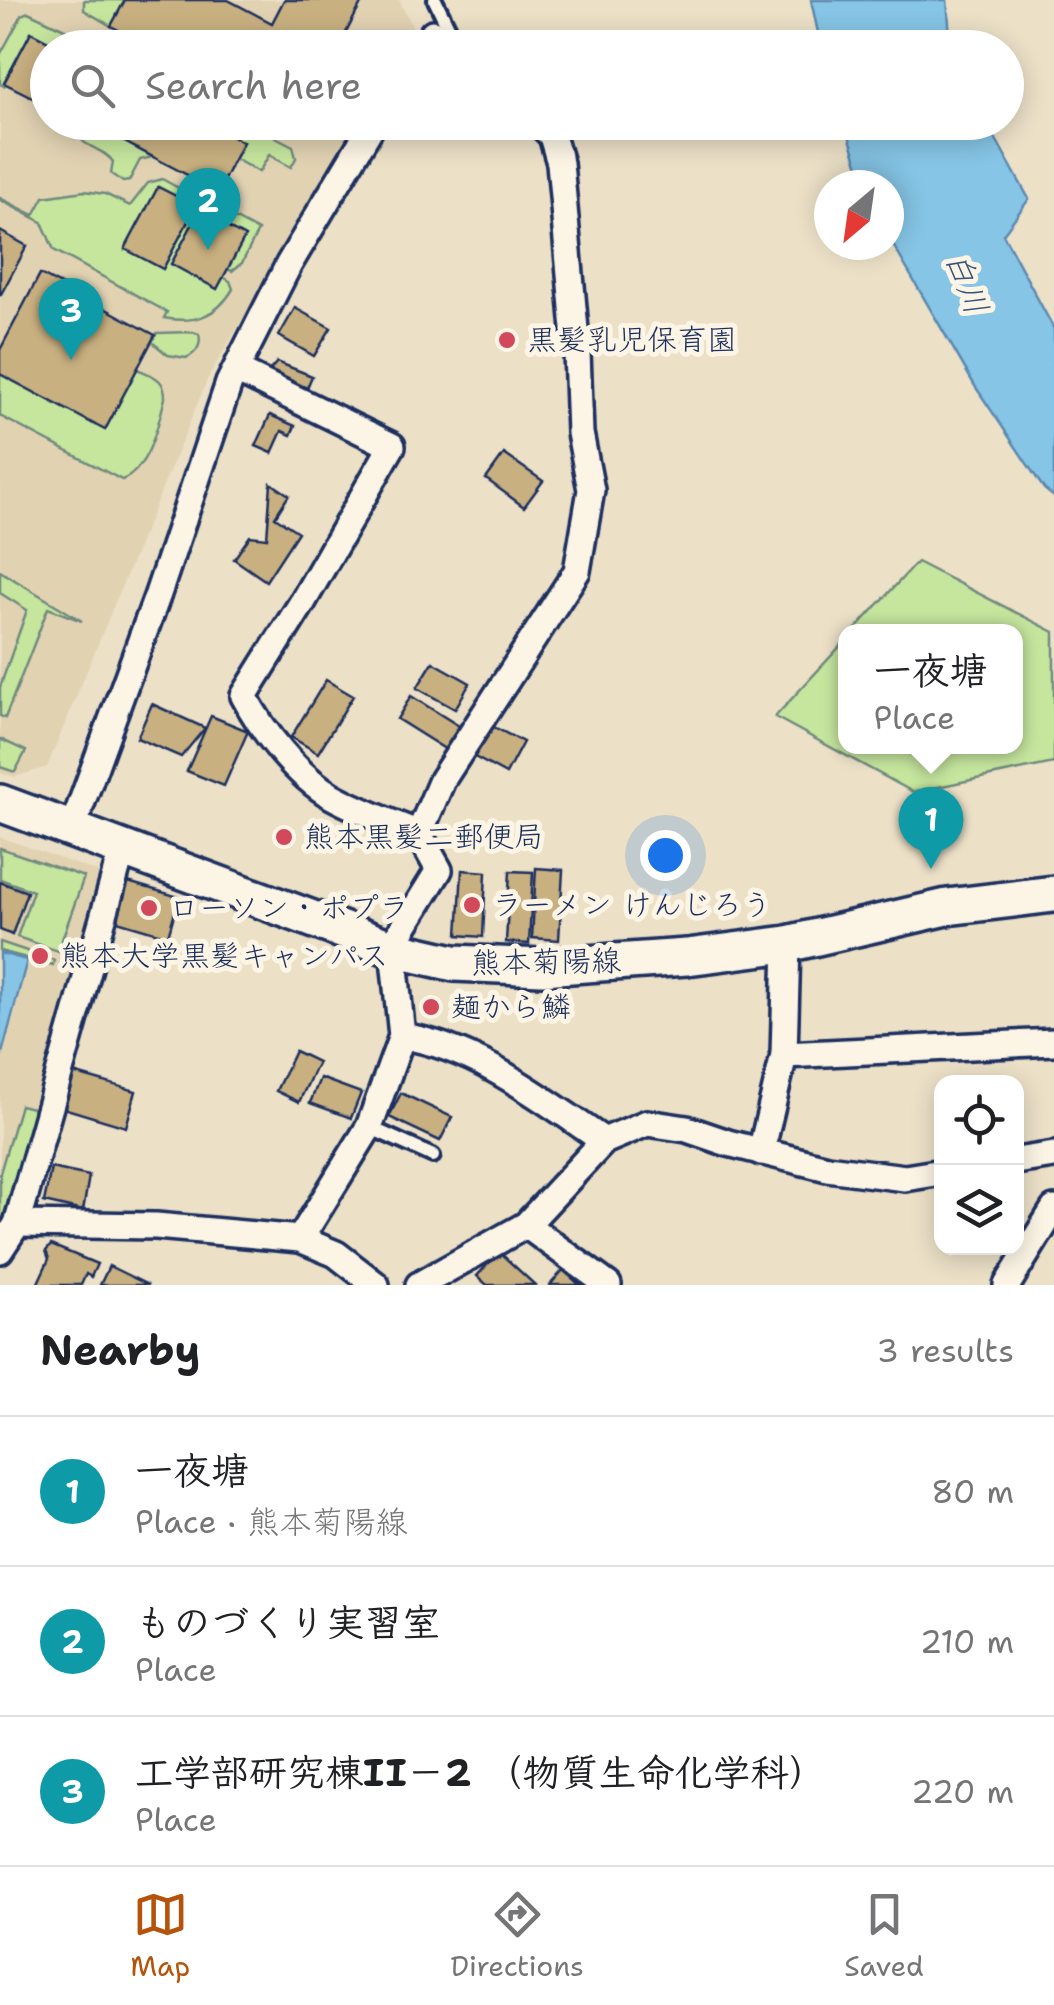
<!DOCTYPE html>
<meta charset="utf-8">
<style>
:root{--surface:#fff;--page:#f6f6f6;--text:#202124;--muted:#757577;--line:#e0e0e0;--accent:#b45309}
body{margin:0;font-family:"Shantell Sans","Klee One",sans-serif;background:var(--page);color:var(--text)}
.controls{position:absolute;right:30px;bottom:30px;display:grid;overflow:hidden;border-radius:20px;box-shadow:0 5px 25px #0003}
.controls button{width:90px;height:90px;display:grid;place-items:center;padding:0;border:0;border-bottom:2px solid var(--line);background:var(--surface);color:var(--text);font:50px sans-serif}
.compass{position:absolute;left:814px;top:170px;width:90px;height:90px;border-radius:50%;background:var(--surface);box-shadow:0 5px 25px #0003;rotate:209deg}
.you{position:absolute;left:665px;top:855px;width:35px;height:35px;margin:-25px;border:8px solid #fff;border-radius:50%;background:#1a73e8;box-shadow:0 0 0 15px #1a73e833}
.badge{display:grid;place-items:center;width:65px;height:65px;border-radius:50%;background:var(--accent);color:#fff;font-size:32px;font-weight:700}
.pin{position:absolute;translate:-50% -82px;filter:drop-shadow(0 2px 5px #0008)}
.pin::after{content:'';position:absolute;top:52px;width:35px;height:30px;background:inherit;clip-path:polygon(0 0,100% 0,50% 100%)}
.popup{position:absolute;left:838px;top:624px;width:185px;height:130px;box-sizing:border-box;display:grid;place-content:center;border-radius:20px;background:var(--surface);filter:drop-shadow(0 2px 8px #0005);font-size:32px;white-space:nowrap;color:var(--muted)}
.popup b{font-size:38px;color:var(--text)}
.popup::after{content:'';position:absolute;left:50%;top:100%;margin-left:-20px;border:20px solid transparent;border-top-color:var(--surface)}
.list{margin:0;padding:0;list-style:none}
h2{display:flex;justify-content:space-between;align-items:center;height:130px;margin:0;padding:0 40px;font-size:42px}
h2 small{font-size:32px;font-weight:400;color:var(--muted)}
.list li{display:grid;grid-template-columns:65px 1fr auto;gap:30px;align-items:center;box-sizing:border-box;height:150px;padding:0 40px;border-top:2px solid var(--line)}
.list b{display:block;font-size:38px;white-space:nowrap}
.list p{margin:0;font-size:32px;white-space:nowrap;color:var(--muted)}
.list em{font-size:32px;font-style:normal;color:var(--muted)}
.icon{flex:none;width:55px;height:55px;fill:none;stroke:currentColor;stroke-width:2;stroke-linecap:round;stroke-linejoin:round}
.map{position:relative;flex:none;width:1054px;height:1285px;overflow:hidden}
.search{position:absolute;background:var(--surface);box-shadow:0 5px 25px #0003;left:30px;right:30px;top:30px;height:110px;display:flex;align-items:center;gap:25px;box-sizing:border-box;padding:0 35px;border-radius:55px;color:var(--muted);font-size:38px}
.sheet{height:580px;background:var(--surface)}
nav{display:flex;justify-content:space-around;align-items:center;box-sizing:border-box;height:140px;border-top:2px solid var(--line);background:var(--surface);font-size:28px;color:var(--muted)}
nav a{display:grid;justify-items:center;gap:5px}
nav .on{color:var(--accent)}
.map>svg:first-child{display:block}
</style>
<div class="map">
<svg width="1054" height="1285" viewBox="0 0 1054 1285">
<rect width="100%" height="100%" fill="#ece0c7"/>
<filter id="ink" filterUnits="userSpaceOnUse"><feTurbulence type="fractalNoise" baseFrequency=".01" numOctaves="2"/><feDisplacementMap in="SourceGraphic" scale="20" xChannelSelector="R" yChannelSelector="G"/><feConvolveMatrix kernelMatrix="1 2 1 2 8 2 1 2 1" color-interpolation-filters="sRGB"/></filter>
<g filter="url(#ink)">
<!-- built -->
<g fill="#e1d2b2">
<path d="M0,0H399L413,28L402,47L48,48V122L358,123L208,378L47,767L15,777L0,773Z"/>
<path d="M0,837L103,874L6,1221L0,1231Z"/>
</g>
<!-- green -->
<g fill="#c6e69e" stroke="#708a7e" stroke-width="2.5" fill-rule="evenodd">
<path d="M84,0H125L111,26L84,10Z"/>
<path d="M28,12L103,47H61L31,32L4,86L0,84V55L22,15Z"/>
<path d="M110,123H125L118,138L152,157L140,160L129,181L123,182L111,174L113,162C104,148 84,148 77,134L83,124L104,134Z"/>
<path d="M205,123H248L293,146L296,158L291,167L269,155L259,172L235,159L243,142Z"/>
<path d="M162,179L258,231L242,263L232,271L227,269L244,237L199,212L223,277L230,281L233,289C217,316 195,324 164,318L167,312L54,250L42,222L0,200V198L34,215L44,197L84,191L105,194L130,206L148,183ZM159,187L195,207L126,249Z"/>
<path d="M193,332L199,334C202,345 196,354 186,358L168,355L152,342L157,333Z"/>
<path d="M137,369C153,376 166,379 165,398C158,425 149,469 122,480L0,416V374L105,429Z"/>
<path d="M917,562L1054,632V763L913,792L775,717L846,640V746H1016V632L854,631Z"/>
<path d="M0,571L82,621L48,608L5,718L0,716V687L27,610L0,593Z"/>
<path d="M0,739L26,751L15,772L0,767Z"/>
<path d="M0,848L84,877L58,951L17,937L33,891L0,879Z"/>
<path d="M0,942L54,960L53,965L0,951Z"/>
<path d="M20,1105L36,1109L0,1227V1173Z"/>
</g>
<!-- water -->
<g fill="#86c5e6" stroke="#5b89b0" stroke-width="2.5">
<path d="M811,0H947L951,47H821Z"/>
<path d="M845,123H987L1029,199L1003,234L1054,329V497L1044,489L975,386L889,238V185H865Z"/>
<path d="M0,953L27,960L0,1061Z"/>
</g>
<!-- building -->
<g fill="#c8b080" stroke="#1b2f5e" stroke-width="2.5">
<path d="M125,0H228L272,23L284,0H363L338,48H152L111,26Z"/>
<path d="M31,32L61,48H48V105L4,83Z"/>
<path d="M80,122H110L104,135Z"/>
<path d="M125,122H205L243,142L218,191L117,138Z"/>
<path d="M158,187L196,206L163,269L125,249Z"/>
<path d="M199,212L245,237L217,289L171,264Z"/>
<path d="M0,231L27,246L0,296Z"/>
<path d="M40,274L155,335L105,430L0,374V350Z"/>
<path d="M295,308L331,328L314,356L279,336Z"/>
<path d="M277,362L312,376L304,395L263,378Z"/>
<path d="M270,415L295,426L291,435L282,431L272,453L256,446Z"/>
<path d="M504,454L543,481L524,507L486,479Z"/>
<path d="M271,483L289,495L275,517L298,532L266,581L234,559L250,536L267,538Z"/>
<path d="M433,662L470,683L455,709L417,688Z"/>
<path d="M326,680L353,696L318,753L291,737Z"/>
<path d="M411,696L462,728L448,751L397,719Z"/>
<path d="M152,704L205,728L181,757L137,738Z"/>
<path d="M211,716L248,731L224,786L187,771Z"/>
<path d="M488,724L523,742L506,774L471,755Z"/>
<path d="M536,868L563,870L559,940L532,938Z"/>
<path d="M462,870L486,872L483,937L458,935Z"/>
<path d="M510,871L533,872L529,944L506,942Z"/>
<path d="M0,882L27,892L12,935L0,930Z"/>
<path d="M128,882L179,897L168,936L117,921Z"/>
<path d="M295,1051L318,1062L299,1102L276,1091Z"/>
<path d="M73,1073L136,1091L126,1127L63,1108Z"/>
<path d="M320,1078L361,1093L351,1118L310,1103Z"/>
<path d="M401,1093L452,1117L440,1141L389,1117Z"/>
<path d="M51,1168L89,1176L83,1211L44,1202Z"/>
<path d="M51,1245L97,1264L91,1277L86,1274L81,1285H37L49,1259L46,1251Z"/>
<path d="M499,1252L535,1285H487L477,1276Z"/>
<path d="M109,1266L148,1285H100Z"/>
<path d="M563,1270L580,1285H550Z"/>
</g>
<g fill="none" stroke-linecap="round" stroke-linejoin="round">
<defs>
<g id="service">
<path d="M435,0L455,41"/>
<path d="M369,1127L433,1156"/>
</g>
<g id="minor">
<path d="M424,48L433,33L457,48"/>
<path d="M236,370L392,446L302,603L244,696C263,732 296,775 332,796C359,811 390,822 419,834"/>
<path d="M72,829L158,594L229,383L289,264L374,122"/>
<path d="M402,1036C476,1047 542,1099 604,1141"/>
<path d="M784,1055L1054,1042"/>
<path d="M761,1152L784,1055L787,944"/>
<path d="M1016,1161L1054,1155"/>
<path d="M17,1224L156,1226L300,1239L336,1254L376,1285"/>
<path d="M526,1225L608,1285"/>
<path d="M300,1239L369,1127L402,1036L393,949L397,938L439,870L419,834L442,780L577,571L591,490L580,433L577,352L560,163L552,136L538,122"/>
<path d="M0,1250L17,1224L123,847"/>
<path d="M419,1285L526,1225L604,1141L647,1123L687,1129L728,1143L827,1168L905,1178L942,1172"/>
<path d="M1007,1285L1054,1209"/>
</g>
<path id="secondary" d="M0,803L393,949L454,963L542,967L687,957L787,944L947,907L1054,894"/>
</defs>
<!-- service casing -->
<use href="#service" stroke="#1b2f5e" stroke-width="20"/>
<!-- minor casing -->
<use href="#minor" stroke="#1b2f5e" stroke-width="32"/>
<!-- secondary casing -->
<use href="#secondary" stroke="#1b2f5e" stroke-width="42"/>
<!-- service -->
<use href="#service" stroke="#fcf5e5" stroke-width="12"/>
<!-- minor -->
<use href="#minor" stroke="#fcf5e5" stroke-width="25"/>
<!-- secondary -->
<use href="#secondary" stroke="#fcf5e5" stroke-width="35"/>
</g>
</g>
<!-- markers -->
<g fill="#d1495b" stroke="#fcf5e5" stroke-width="4">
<circle cx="507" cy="340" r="10"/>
<circle cx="284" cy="837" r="10"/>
<circle cx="472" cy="905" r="10"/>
<circle cx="149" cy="908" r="10"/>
<circle cx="40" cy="956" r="10"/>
<circle cx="431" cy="1007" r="10"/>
</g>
<g text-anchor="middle" stroke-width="10" stroke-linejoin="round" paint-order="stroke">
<!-- poi labels -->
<g font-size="30" fill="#1b2f5e" stroke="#fcf5e5" text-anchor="start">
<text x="527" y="350">黒髪乳児保育園</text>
<text x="304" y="847">熊本黒髪二郵便局</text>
<text x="492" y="915">ラーメン けんじろう</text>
<text x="169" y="918">ローソン・ポプラ</text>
<text x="60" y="966">熊本大学黒髪キャンパス</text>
<text x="451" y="1017">麺から鱗</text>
</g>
<!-- street labels -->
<g font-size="30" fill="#1b2f5e" stroke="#fcf5e5">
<text transform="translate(546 962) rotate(-1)" y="10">熊本菊陽線</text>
</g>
<!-- water labels -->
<g font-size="32" font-style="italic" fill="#365480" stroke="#fcf5e5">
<text transform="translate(967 283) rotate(69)" y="11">白川</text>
</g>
</g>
</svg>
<div class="controls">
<button><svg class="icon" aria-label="locate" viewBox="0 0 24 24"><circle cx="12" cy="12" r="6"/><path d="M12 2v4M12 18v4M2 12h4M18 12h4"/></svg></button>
<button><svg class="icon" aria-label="layers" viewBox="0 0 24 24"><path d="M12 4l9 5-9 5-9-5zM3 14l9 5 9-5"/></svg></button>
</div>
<svg class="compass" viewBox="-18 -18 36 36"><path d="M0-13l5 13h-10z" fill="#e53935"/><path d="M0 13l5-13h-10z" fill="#757577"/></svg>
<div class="you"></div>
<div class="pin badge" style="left:931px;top:869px;background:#0f9aa8">1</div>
<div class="popup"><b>一夜塘</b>Place</div>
<div class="pin badge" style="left:208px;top:250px;background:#0f9aa8">2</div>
<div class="pin badge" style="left:71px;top:360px;background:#0f9aa8">3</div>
<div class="search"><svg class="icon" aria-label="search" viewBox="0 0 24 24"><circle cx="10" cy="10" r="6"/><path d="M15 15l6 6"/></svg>Search here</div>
</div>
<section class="sheet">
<h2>Nearby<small>3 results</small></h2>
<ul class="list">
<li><span class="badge" style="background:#0f9aa8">1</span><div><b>一夜塘</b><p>Place · 熊本菊陽線</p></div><em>80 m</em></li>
<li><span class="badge" style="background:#0f9aa8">2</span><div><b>ものづくり実習室</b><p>Place</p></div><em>210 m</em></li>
<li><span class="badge" style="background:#0f9aa8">3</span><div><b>工学部研究棟II－2 （物質生命化学科）</b><p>Place</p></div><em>220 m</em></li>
</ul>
</section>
<nav>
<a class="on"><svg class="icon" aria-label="map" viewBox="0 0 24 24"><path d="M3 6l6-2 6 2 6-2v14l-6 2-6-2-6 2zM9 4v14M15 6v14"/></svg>Map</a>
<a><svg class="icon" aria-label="directions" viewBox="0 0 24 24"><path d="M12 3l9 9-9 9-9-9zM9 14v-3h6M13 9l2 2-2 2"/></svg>Directions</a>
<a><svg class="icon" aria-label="saved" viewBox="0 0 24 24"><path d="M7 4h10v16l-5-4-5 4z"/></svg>Saved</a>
</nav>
